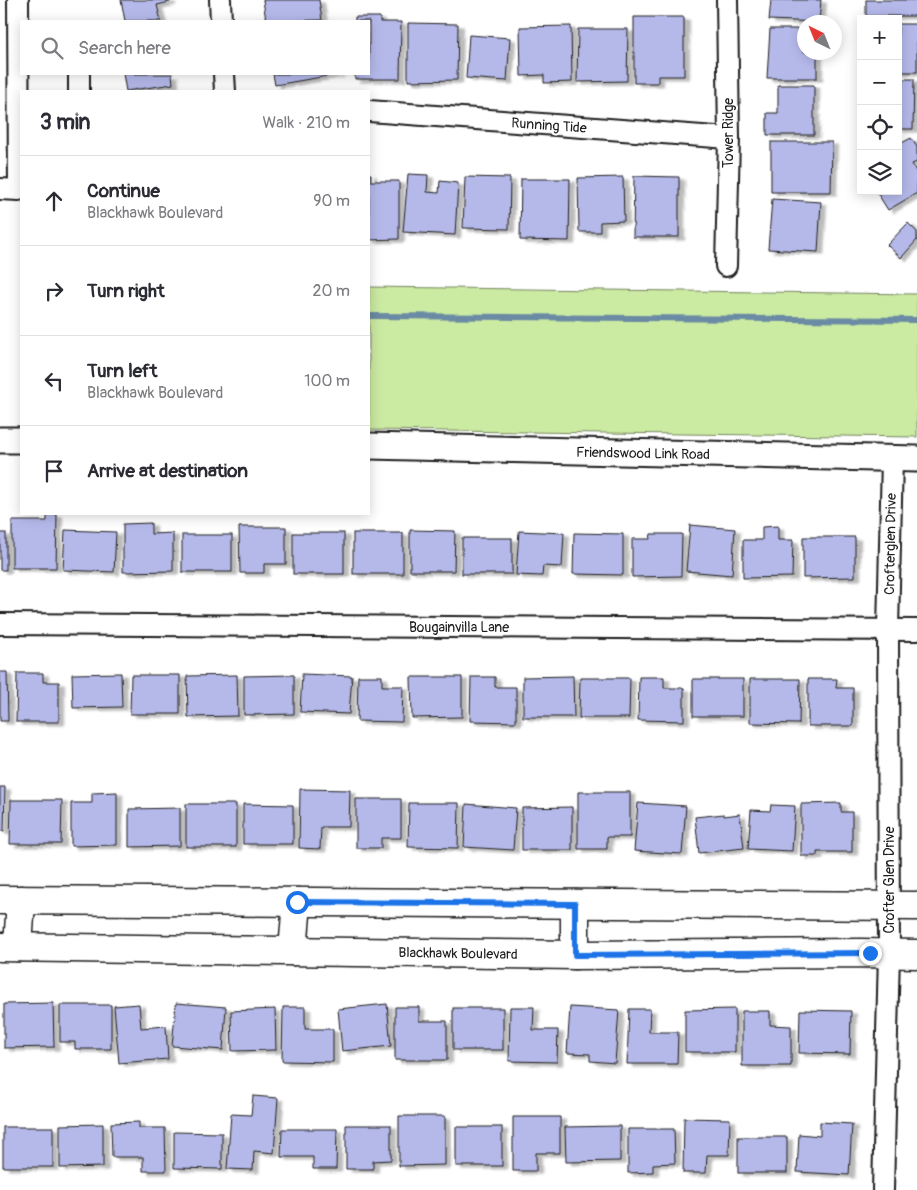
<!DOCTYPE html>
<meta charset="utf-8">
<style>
:root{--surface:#fff;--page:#f7f7f7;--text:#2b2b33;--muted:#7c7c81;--line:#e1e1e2}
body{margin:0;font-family:Pangolin,sans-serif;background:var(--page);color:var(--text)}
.controls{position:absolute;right:15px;top:15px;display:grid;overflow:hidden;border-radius:0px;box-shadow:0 2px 12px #0003}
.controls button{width:45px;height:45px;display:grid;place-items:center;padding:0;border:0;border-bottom:1px solid var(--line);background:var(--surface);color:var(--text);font:25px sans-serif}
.compass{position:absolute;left:797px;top:15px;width:45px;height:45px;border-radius:50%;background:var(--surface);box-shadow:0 2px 12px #0003;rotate:317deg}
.stop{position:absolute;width:15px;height:15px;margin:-11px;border:4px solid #1a73e8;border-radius:50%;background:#fff}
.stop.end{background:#1a73e8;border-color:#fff;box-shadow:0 1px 5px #0008}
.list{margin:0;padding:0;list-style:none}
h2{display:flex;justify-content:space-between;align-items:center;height:65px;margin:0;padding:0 20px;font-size:21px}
h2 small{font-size:16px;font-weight:400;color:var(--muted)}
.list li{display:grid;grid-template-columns:32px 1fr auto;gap:15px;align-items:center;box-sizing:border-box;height:90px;padding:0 20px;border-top:1px solid var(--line)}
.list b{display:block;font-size:19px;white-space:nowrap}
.list p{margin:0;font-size:16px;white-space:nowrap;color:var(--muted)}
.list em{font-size:16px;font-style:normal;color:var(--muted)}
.icon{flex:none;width:28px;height:28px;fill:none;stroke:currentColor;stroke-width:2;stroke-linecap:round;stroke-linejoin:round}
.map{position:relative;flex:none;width:917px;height:1190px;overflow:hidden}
.search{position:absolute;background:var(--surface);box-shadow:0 2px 12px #0003;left:20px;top:20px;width:350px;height:55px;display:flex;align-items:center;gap:12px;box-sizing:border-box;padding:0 18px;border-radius:0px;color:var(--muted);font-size:19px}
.panel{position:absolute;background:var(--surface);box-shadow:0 2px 12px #0003;left:20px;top:90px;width:350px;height:425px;border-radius:0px}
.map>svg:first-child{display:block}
</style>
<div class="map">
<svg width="917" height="1190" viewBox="0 0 917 1190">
<defs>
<filter id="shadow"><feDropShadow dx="5.5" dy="3" stdDeviation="1" flood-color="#0004"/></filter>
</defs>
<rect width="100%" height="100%" fill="#fff"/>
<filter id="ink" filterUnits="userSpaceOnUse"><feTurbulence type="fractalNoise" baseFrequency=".02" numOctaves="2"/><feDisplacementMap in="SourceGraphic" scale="10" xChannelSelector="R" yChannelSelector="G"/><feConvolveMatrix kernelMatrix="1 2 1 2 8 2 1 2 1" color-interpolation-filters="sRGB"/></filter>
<g filter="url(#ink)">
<!-- green -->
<path fill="#cbeaa2" stroke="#74835f" d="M369,287L917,294V437L369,430Z"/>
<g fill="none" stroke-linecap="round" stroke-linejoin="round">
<!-- stream -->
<path stroke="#6a8ba3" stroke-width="6" d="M369,316L917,320"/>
</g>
<!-- building -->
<g fill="#b5b9ea" stroke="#1c1c1c" filter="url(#shadow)">
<path d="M121,0H170V2L157,5L161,21H125Z"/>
<path d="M263,0H319L322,20L266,21Z"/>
<path d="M771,0H821L819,22L769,20Z"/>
<rect x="866" y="0" width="51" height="16"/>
<path d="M355,17H380V22H401L400,79H355V74H369V21H355Z"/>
<path d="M634,17H684V76H658V83H634Z"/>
<path d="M408,23L458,24L457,80L408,81Z"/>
<rect x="898" y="24" width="19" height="48"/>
<path d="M571,26L572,82L544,83V75L521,76L520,27Z"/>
<path d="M578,29H628L627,81L577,82Z"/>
<path d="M770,29H804V52H817V78H767Z"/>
<path d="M469,35L510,38L507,81L466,78Z"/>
<path d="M123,74H172L173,84L126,91Z"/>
<path d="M273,74H339L275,85Z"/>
<path d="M898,79H914L913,129H898Z"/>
<path d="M778,85H814V135H767V113H778Z"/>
<path d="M911,138L917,147V162L912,164L917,173V193L888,210L876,191H898V145Z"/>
<path d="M771,142H832L831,192H771Z"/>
<path d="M369,174H371V181H399V239L369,240Z"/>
<path d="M408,174L428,175L427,192L439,193L440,181L458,183L455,235L403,232Z"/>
<path d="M634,176L679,177V237H633Z"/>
<path d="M465,177L510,178L509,229L463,228Z"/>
<path d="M623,177L624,221L600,222V232H579L578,178Z"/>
<path d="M521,179H570L569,241L520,240Z"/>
<path d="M772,199L821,202L818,252L768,249Z"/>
<path d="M908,223L917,232V240L901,258L887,245Z"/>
<path d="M47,514H57L56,568H12V521H47Z"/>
<path d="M151,523V534L173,533V571L123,572V524Z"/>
<path d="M690,525L735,529L732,575L686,571Z"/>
<path d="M778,526V540H793L792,577L743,578V540H762V527Z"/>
<path d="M239,527H286V564H264V573H240Z"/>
<path d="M65,530L116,532L114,572L63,570Z"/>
<path d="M410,530L455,531L454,571H410Z"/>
<path d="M519,531L564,533L562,567L543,566L542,576L516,575Z"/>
<rect x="0" y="533" width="6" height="37"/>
<rect x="293" y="533" width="51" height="41"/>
<rect x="353" y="533" width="50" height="41"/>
<path d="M574,533L623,534V575L573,574Z"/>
<path d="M651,534H682L681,576L632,577V539H650Z"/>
<rect x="182" y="535" width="50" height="37"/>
<path d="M803,537H855V577L803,578Z"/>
<rect x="462" y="538" width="50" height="36"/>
<path d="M0,672H7L8,721H0Z"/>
<path d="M17,673H43V682H59V722H16Z"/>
<path d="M121,673L122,707L73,708L72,674Z"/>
<path d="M302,674L352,676L349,714L300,712Z"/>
<path d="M131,675H180V714H130Z"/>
<path d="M237,675L238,716L188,717L187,676Z"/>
<path d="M294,675V714L244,715V676Z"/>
<path d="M358,676H382V686H403L402,722L357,721Z"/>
<path d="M573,676L574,717H523V677Z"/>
<path d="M411,677H462V717L412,718Z"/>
<path d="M471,677H495V687H516V722L470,721Z"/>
<path d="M639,677H664V688H684V721L638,720Z"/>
<path d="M580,678H630L629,718H579Z"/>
<rect x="693" y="679" width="50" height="37"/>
<path d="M750,679H800L799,724L750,723Z"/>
<path d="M808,679H837L836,688H853V726H808Z"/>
<path d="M0,787H5L4,831H0Z"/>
<path d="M300,789L350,790L349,827H321L320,849L299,848Z"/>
<path d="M117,792V845L71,846V803H92V793Z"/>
<path d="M578,792H630V837H607V849H578Z"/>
<path d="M356,799H401V838H381V848H356Z"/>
<path d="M11,800H62L61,844H10Z"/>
<path d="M409,803H459L458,848L408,847Z"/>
<path d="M638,803L686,806L682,854L634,851Z"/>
<path d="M841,803V812H852V852H817V856H801V804Z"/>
<rect x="186" y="804" width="50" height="43"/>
<path d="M243,804L293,805V844H243Z"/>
<path d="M466,804L516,808L513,850L464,847Z"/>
<path d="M771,805L795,806L792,851L748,849L751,810L770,811Z"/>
<path d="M572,807V850H522V808Z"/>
<path d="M180,808V846L129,847V809Z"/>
<path d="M724,814V816L740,814L744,848L699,853L695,817Z"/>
<path d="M53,1003L54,1047L4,1048V1004Z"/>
<path d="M176,1003L226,1007L223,1050L172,1046Z"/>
<path d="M139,1004L141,1028L166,1026L168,1059L119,1063L114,1006Z"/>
<path d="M387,1004L391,1046L342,1051L338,1009Z"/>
<path d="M60,1005H111V1049H75V1042H60Z"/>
<path d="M283,1007H305V1029H333V1062L282,1061Z"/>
<path d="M395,1007H419V1021H447V1060H395Z"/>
<path d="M510,1007H534L533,1030H558L557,1062L509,1061Z"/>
<path d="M570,1007L619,1010L615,1063L590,1061V1054L567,1053Z"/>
<rect x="453" y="1008" width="50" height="42"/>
<path d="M275,1009L276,1050L232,1051L231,1011Z"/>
<path d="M629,1009H650L649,1032H678L677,1064H627Z"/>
<path d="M735,1009V1052H685V1010Z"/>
<path d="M800,1010L851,1011L850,1054L799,1053Z"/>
<path d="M742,1011H770V1025L791,1026V1066H742Z"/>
<path d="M253,1096L278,1098L274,1153L254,1151L253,1170L227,1169L231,1114L251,1115Z"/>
<path d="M399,1116H445V1165L399,1166Z"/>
<path d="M513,1117H560V1153H536V1171H513Z"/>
<path d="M684,1118L730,1119L729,1155H707L706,1173H683Z"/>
<path d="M139,1122V1128H165L166,1171H143V1157H112L111,1123Z"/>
<path d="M820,1122L852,1124L849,1175L797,1172L799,1134L820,1136Z"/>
<path d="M103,1124V1167L60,1168V1125Z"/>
<path d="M346,1125H391V1160L373,1161V1169H346Z"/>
<path d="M620,1126V1161L566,1162L565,1127Z"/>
<rect x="3" y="1127" width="50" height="40"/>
<rect x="456" y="1127" width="46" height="39"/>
<path d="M282,1129H337L336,1169H313V1157H281Z"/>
<path d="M628,1129H674L675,1163L653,1164V1172L628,1173Z"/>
<path d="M174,1132L222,1133V1169L174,1168Z"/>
<rect x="738" y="1137" width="49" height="36"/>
</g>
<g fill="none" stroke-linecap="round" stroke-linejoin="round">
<defs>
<g id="minor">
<path d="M220,0L221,21"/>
<path d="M79,74V91"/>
<path d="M224,74L225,91"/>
<path d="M369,111L729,138"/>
<path d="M0,189L19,190L18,0"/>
<path d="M726,266L729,138L727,0"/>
<path d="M0,624L917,630"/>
<path d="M883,1190L889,954L888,629L892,459"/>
</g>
<g id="tertiary">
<path d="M0,440H21"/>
<path d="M369,446L917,459"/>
</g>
<g id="secondary">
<path d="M0,900L917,906"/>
<path d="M575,904V955"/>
<path d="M0,947L575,955L861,953L917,954"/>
<path d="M18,947L21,900"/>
<path d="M293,951L297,902"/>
</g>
</defs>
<!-- minor casing -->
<use href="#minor" stroke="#1c1c1c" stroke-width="24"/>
<!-- tertiary casing -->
<use href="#tertiary" stroke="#1c1c1c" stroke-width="29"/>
<!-- secondary casing -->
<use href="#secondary" stroke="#1c1c1c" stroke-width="31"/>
<!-- minor -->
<use href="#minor" stroke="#fff" stroke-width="20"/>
<!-- tertiary -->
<use href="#tertiary" stroke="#fff" stroke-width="25"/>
<!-- secondary -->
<use href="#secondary" stroke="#fff" stroke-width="28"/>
</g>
</g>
<g fill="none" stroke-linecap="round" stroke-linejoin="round" filter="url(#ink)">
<!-- route -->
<path stroke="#1a73e8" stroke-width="6" d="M297,902L575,904V955L870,953"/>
</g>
<g text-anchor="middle" stroke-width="4" stroke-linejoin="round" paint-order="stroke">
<!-- street labels -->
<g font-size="14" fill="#1c1c1c" stroke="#fff">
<text transform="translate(549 125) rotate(4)" y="5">Running Tide</text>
<text transform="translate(728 133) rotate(-90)" y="5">Tower Ridge</text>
<text transform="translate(643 453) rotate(1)" y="5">Friendswood Link Road</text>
<text transform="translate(890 544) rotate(-89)" y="5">Crofterglen Drive</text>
<text x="459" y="632">Bougainvilla Lane</text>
<text transform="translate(889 880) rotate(-90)" y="5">Crofter Glen Drive</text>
<text transform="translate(458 953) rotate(1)" y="5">Blackhawk Boulevard</text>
</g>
</g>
</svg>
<div class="controls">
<button>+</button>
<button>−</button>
<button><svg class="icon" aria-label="locate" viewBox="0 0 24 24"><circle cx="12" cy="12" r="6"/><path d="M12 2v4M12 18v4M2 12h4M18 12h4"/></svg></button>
<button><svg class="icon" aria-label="layers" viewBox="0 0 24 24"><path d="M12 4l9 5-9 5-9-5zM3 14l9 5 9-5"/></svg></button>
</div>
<svg class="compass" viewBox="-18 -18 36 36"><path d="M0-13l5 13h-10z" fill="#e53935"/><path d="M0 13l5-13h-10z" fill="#7c7c81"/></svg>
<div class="stop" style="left:297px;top:902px"></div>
<div class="stop end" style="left:870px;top:953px"></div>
<div class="search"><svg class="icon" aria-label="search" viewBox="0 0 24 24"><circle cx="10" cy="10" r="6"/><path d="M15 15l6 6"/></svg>Search here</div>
<section class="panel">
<h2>3 min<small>Walk · 210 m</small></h2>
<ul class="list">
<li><svg class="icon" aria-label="ahead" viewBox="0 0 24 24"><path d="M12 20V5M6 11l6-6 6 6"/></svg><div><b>Continue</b><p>Blackhawk Boulevard</p></div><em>90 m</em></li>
<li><svg class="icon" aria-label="right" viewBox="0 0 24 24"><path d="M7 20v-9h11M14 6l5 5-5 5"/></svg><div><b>Turn right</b></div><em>20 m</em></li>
<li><svg class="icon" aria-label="left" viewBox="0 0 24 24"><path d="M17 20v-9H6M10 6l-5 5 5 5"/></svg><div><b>Turn left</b><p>Blackhawk Boulevard</p></div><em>100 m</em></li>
<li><svg class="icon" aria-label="arrive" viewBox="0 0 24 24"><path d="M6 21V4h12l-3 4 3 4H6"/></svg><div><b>Arrive at destination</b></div></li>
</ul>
</section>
</div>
